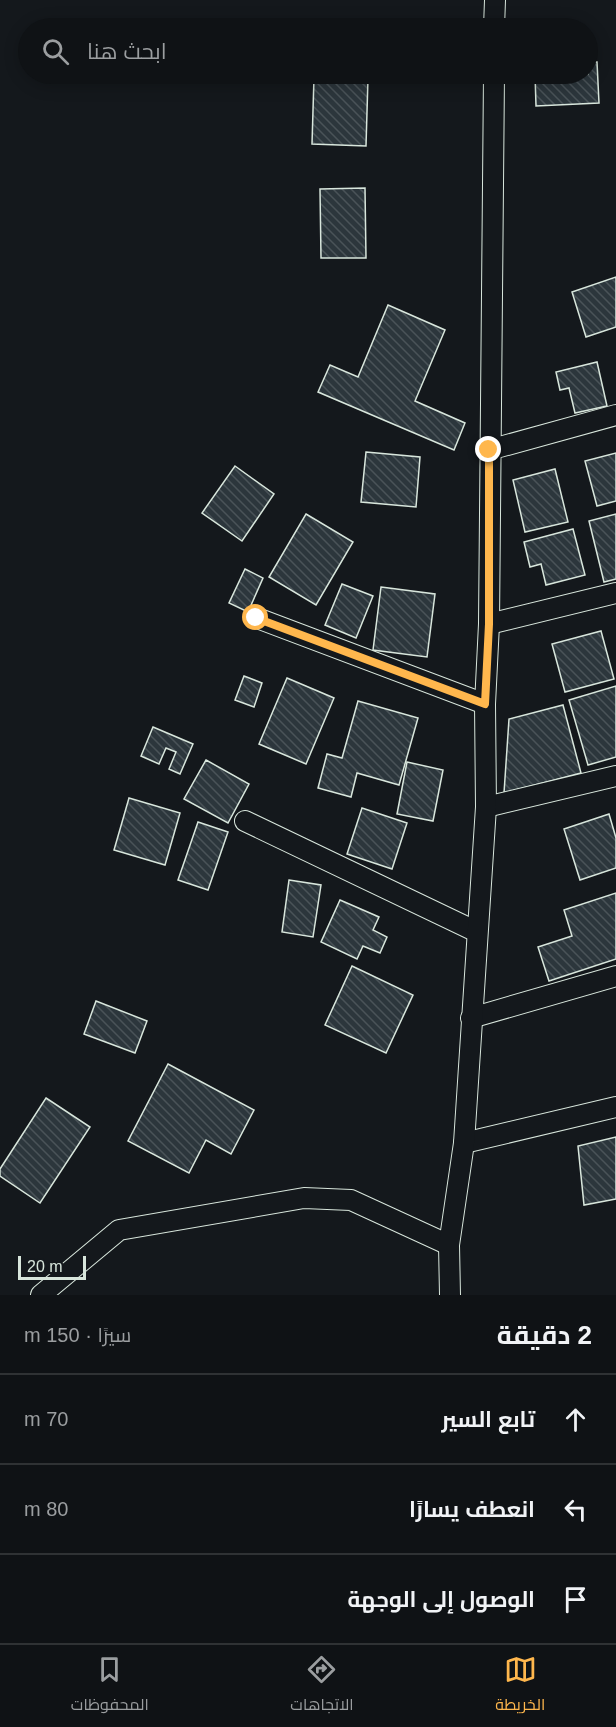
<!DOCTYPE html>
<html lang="ar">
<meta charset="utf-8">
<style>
:root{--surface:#0f1215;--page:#1d2022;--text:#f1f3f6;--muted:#9b9ea0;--line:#2f3234;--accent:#ffb74d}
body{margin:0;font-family:Arial,Cairo,sans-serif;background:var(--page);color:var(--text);direction:rtl}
.scale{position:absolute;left:18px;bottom:15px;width:68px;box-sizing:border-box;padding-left:6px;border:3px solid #d8e6dc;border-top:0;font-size:16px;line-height:21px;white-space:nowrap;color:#d8e6dc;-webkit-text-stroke:4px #14181c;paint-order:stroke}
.stop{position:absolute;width:18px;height:18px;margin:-14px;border:4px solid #ffb74d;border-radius:50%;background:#fff}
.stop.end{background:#ffb74d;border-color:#fff;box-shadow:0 2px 6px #0008}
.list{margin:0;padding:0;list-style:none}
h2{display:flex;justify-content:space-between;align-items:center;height:78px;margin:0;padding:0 24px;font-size:26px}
h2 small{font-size:20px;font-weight:400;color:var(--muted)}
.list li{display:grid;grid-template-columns:39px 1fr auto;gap:18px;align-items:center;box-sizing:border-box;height:90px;padding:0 24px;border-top:2px solid var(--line)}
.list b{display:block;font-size:22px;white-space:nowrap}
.list em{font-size:20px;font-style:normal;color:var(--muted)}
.icon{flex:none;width:33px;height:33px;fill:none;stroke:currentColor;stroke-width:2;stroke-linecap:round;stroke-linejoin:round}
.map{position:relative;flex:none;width:616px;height:1295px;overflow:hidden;direction:ltr}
.search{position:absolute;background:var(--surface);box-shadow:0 3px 15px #0003;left:18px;right:18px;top:18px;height:66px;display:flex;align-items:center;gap:15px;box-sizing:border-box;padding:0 21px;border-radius:33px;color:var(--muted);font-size:22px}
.sheet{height:348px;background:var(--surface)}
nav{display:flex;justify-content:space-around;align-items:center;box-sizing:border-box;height:84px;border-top:2px solid var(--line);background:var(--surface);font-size:16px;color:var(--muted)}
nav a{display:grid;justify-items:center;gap:3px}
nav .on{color:var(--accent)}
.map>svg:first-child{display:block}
</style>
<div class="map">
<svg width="616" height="1295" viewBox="0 0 616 1295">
<defs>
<pattern id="building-back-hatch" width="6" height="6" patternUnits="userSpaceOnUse" patternTransform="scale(1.5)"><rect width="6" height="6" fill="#2c363c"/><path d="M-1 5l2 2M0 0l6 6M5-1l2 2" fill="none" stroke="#4a5358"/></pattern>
</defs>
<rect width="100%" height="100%" fill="#14181c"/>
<!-- building -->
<g fill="url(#building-back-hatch)" stroke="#d8e6dc" stroke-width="1.5">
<path d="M588,62H597L599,103L536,106L535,74H588Z"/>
<path d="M314,77L368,78L366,146L312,144Z"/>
<path d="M365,188L366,258H321L320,189Z"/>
<path d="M616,277V327L586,337L572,292Z"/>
<path d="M388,305L445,330L415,401L465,423L454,450L318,392L330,365L358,377Z"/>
<path d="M597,362L607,406L575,413L569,388L560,390L556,372Z"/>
<path d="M366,452L420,457L416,507L361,502Z"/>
<path d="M616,453V501L597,506L585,461Z"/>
<path d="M235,466L274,494L242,541L202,513Z"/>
<path d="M555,469L568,522L525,532L513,480Z"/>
<path d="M306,514L353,542L316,605L269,577Z"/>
<path d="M616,514V579L604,582L589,521Z"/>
<path d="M573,529L585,575L546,585L541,564L530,567L524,542Z"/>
<path d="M245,569L263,578L248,612L229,603Z"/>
<path d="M342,584L373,596L356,638L325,625Z"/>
<path d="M381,587L435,594L427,657L373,650Z"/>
<path d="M601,631L614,679L565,692L552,644Z"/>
<path d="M244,676L262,683L254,707L235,700Z"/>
<path d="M287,678L334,698L306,764L259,744Z"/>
<path d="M616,686V757L588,765L569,700Z"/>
<path d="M358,701L418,718L399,785L357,773L351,797L318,788L327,754L342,758Z"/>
<path d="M563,705L581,773L504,793L509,719Z"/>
<path d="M153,727L193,744L180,774L169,769L176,752L166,748L159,764L141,756Z"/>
<path d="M206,760L249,784L228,823L184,799Z"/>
<path d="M407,762L443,770L433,821L397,814Z"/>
<path d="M129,798L180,813L165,865L114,850Z"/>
<path d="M362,808L407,823L392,869L347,854Z"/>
<path d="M609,814L616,838V868L580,880L564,829Z"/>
<path d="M198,822L228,832L208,890L178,880Z"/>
<path d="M289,880L321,885L313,937L282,932Z"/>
<path d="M616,893V959L549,981L538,947L572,936L564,910Z"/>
<path d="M340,900L379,917L373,930L387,937L380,953L363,946L357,959L321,942Z"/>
<path d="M352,966L413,995L386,1053L325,1025Z"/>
<path d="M96,1001L147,1021L135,1053L84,1034Z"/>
<path d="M168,1064L254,1110L231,1154L206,1140L189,1173L128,1141Z"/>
<path d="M46,1098L90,1127L40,1203L0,1176V1169Z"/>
<path d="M616,1137V1199L584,1205L578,1146Z"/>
</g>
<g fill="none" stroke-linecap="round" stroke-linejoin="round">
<defs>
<g id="street">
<path d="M494,28L495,0"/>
<path d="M489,450L616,415"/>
<path d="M257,618L485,704"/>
<path d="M489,624L616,593"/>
<path d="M486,807L616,776"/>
<path d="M245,821L477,932"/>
<path d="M471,1018L616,976"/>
<path d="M464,1143L616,1107"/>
<path d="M41,1295L119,1230L304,1198L351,1200L449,1245"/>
<path d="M450,1295L449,1245L464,1143L486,807L485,704L489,624L494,74"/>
</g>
</defs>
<!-- street casing -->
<use href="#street" stroke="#d8e6dc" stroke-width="22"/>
<!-- street -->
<use href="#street" stroke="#14181c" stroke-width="20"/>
</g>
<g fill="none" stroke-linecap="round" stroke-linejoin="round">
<!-- route -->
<path stroke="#ffb74d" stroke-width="8" d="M256,618L485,704L489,624V450"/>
</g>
</svg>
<div class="scale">20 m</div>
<div class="stop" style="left:256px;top:618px"></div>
<div class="stop end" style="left:489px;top:450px"></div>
<div class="search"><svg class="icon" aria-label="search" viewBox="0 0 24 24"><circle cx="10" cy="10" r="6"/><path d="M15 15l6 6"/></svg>ابحث هنا</div>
</div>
<section class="sheet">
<h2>2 دقيقة<small>سيرًا · 150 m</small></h2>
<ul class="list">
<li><svg class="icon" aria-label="ahead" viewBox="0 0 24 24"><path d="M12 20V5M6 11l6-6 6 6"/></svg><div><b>تابع السير</b></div><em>70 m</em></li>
<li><svg class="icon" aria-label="left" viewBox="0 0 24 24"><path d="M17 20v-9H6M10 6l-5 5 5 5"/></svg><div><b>انعطف يسارًا</b></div><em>80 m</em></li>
<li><svg class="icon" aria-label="arrive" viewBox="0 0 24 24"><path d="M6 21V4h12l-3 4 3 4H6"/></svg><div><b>الوصول إلى الوجهة</b></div></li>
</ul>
</section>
<nav>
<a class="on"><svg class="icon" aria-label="map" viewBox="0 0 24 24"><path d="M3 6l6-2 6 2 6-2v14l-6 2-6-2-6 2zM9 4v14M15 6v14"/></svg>الخريطة</a>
<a><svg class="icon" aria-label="directions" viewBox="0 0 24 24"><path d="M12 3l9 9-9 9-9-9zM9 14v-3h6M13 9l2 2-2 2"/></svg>الاتجاهات</a>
<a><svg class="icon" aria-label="saved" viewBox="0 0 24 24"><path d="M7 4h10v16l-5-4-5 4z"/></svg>المحفوظات</a>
</nav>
